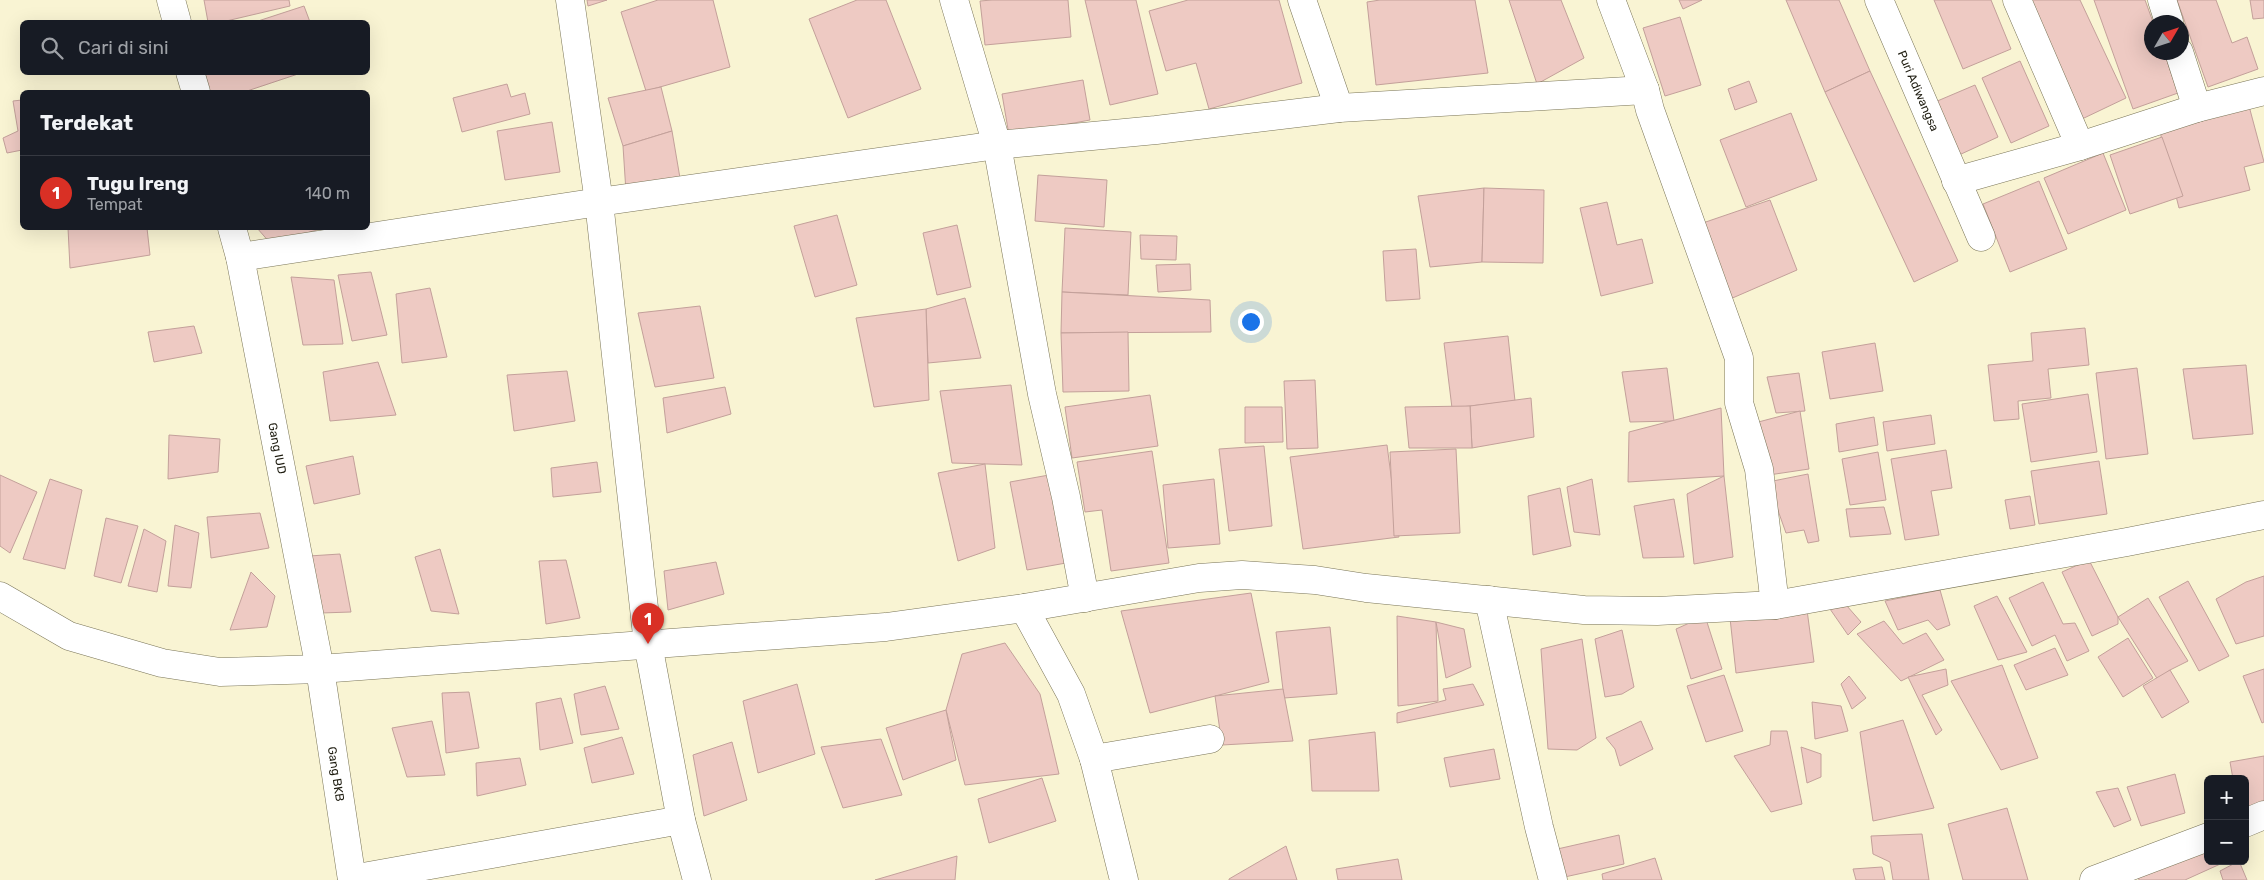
<!DOCTYPE html>
<html lang="id">
<meta charset="utf-8">
<style>
:root{--surface:#171b24;--page:#242831;--text:#f1f3f6;--muted:#9ea1a6;--line:#363941;--accent:#d93025}
body{margin:0;font-family:Rubik,sans-serif;background:var(--page);color:var(--text)}
.controls{position:absolute;right:15px;bottom:15px;display:grid;overflow:hidden;border-radius:8px;box-shadow:0 5px 20px #0002}
.controls button{width:45px;height:45px;display:grid;place-items:center;padding:0;border:0;border-bottom:1px solid var(--line);background:var(--surface);color:var(--text);font:25px sans-serif}
.compass{position:absolute;left:2144px;top:15px;width:45px;height:45px;border-radius:50%;background:var(--surface);box-shadow:0 5px 20px #0002;rotate:51deg}
.you{position:absolute;left:1250px;top:321px;width:18px;height:18px;margin:-12px;border:4px solid #fff;border-radius:50%;background:#1a73e8;box-shadow:0 0 0 8px #1a73e833}
.badge{display:grid;place-items:center;width:32px;height:32px;border-radius:50%;background:var(--accent);color:#fff;font-size:16px;font-weight:700}
.pin{position:absolute;translate:-50% -41px;filter:drop-shadow(0 1px 2px #0008)}
.pin::after{content:'';position:absolute;top:26px;width:18px;height:15px;background:inherit;clip-path:polygon(0 0,100% 0,50% 100%)}
.list{margin:0;padding:0;list-style:none}
h2{display:flex;justify-content:space-between;align-items:center;height:65px;margin:0;padding:0 20px;font-size:21px}
h2 small{font-size:16px;font-weight:400;color:var(--muted)}
.list li{display:grid;grid-template-columns:32px 1fr auto;gap:15px;align-items:center;box-sizing:border-box;height:75px;padding:0 20px;border-top:1px solid var(--line)}
.list b{display:block;font-size:19px;white-space:nowrap}
.list p{margin:0;font-size:16px;white-space:nowrap;color:var(--muted)}
.list em{font-size:16px;font-style:normal;color:var(--muted)}
.icon{flex:none;width:28px;height:28px;fill:none;stroke:currentColor;stroke-width:2;stroke-linecap:round;stroke-linejoin:round}
.map{position:relative;flex:none;width:2264px;height:880px;overflow:hidden}
.search{position:absolute;background:var(--surface);box-shadow:0 5px 20px #0002;left:20px;top:20px;width:350px;height:55px;display:flex;align-items:center;gap:12px;box-sizing:border-box;padding:0 18px;border-radius:8px;color:var(--muted);font-size:19px}
.panel{position:absolute;background:var(--surface);box-shadow:0 5px 20px #0002;left:20px;top:90px;width:350px;height:140px;border-radius:8px}
.map>svg:first-child{display:block}
</style>
<div class="map">
<svg width="2264" height="880" viewBox="0 0 2264 880">
<rect width="100%" height="100%" fill="#f9f4d3"/>
<!-- building -->
<g fill="#eecac3" stroke="#c3a09a">
<path d="M204,0H289L290,6L222,22H208Z"/>
<path d="M587,0H607L588,6Z"/>
<path d="M658,0H713L730,67L646,91L621,12Z"/>
<path d="M857,0H886L921,89L848,118L809,19Z"/>
<path d="M992,0H1068L1071,37L985,45L980,1Z"/>
<path d="M1085,0H1136L1158,94L1110,105Z"/>
<path d="M1188,0H1279L1302,83L1209,109L1196,63L1166,71L1149,11Z"/>
<path d="M1380,0H1475L1488,73L1376,85L1367,2Z"/>
<path d="M1509,0H1561L1584,58L1537,84Z"/>
<path d="M1679,0H1702L1683,9Z"/>
<path d="M1786,0H1839L1870,71L1825,92Z"/>
<path d="M1934,0H1991L2011,49L1963,69Z"/>
<path d="M2027,0H2080L2126,98L2082,119Z"/>
<path d="M2094,0H2145L2153,22L2152,52H2164L2178,93L2133,109Z"/>
<path d="M2177,0H2216L2232,43L2247,37L2258,69L2208,87Z"/>
<path d="M2250,0H2264V18L2253,19Z"/>
<path d="M304,6L310,22H255Z"/>
<path d="M1680,17L1701,85L1665,96L1643,28Z"/>
<path d="M2020,61L2049,126L2011,143L1982,78Z"/>
<path d="M1870,71L1958,261L1914,282L1825,92Z"/>
<path d="M201,72H304L244,92H201Z"/>
<path d="M1083,80L1090,120L1009,135L1002,94Z"/>
<path d="M1749,81L1757,102L1735,110L1728,89Z"/>
<path d="M507,84L511,97L525,93L530,114L462,132L453,98Z"/>
<path d="M1975,85L1998,137L1959,155L1935,102Z"/>
<path d="M661,87L672,131L623,146L608,98Z"/>
<path d="M22,100V150L7,153L3,138L18,131L13,101Z"/>
<path d="M2249,106L2264,162L2244,167L2250,190L2179,208L2159,128Z"/>
<path d="M1791,113L1817,180L1746,207L1720,140Z"/>
<path d="M552,122L560,172L505,180L497,131Z"/>
<path d="M672,131L681,184L626,192L623,146Z"/>
<path d="M2162,137L2183,196L2130,214L2110,155Z"/>
<path d="M2103,153L2126,210L2068,234L2044,178Z"/>
<path d="M1038,175L1107,180L1104,227L1035,221Z"/>
<path d="M2039,181L2067,249L2010,272L1983,204Z"/>
<path d="M1484,188L1482,262L1430,267L1418,196Z"/>
<path d="M1484,188L1544,190L1543,263L1482,262Z"/>
<path d="M1770,200L1797,270L1721,303L1694,226Z"/>
<path d="M1607,202L1617,245L1642,239L1653,283L1601,296L1580,208Z"/>
<path d="M837,215L857,285L815,297L794,226Z"/>
<path d="M957,225L971,287L937,295L923,233Z"/>
<path d="M68,228H147L150,255L70,268Z"/>
<path d="M257,228H323L271,244Z"/>
<path d="M1065,228L1131,232L1128,295L1062,292Z"/>
<path d="M1140,235L1177,236L1176,260L1141,259Z"/>
<path d="M1416,249L1420,299L1386,301L1383,251Z"/>
<path d="M1190,264L1191,290L1158,292L1156,265Z"/>
<path d="M371,272L387,335L352,341L338,275Z"/>
<path d="M291,277L334,280L343,344L303,345Z"/>
<path d="M430,288L447,357L402,363L396,294Z"/>
<path d="M1062,292L1210,300L1211,332L1061,333Z"/>
<path d="M965,298L981,358L928,363L926,309Z"/>
<path d="M700,306L714,378L655,387L638,313Z"/>
<path d="M926,309L929,400L874,407L856,318Z"/>
<path d="M194,326L202,353L154,362L148,332Z"/>
<path d="M2085,328L2089,365L2048,369L2051,398L2018,401L2019,419L1994,421L1988,365L2033,361L2031,333Z"/>
<path d="M1128,332L1129,391L1063,392L1061,333Z"/>
<path d="M1508,336L1515,401L1452,408L1444,343Z"/>
<path d="M1875,343L1883,391L1830,399L1822,352Z"/>
<path d="M378,362L396,415L330,421L323,372Z"/>
<path d="M2246,365L2253,434L2193,439L2183,369Z"/>
<path d="M1667,368L1674,421L1630,422L1622,372Z"/>
<path d="M2137,368L2148,454L2106,459L2096,373Z"/>
<path d="M567,371L575,421L514,431L507,375Z"/>
<path d="M1799,373L1805,411L1776,413L1767,377Z"/>
<path d="M1315,380L1318,448L1287,449L1284,381Z"/>
<path d="M1011,385L1022,465L952,463L940,391Z"/>
<path d="M725,387L731,414L667,433L663,398Z"/>
<path d="M2088,394L2097,452L2031,462L2022,404Z"/>
<path d="M1150,395L1158,446L1072,458L1065,407Z"/>
<path d="M1531,398L1534,437L1472,448L1470,406Z"/>
<path d="M1470,406L1472,448H1409L1405,407Z"/>
<path d="M1245,407H1282L1283,442L1245,443Z"/>
<path d="M1721,408L1724,476L1628,482L1629,432Z"/>
<path d="M1800,411L1809,469L1762,476L1747,425Z"/>
<path d="M1931,415L1935,444L1887,451L1883,422Z"/>
<path d="M1874,417L1878,445L1839,452L1836,424Z"/>
<path d="M169,435L220,439L218,472L168,479Z"/>
<path d="M1387,445L1399,537L1303,549L1290,457Z"/>
<path d="M1264,446L1272,526L1229,531L1219,449Z"/>
<path d="M1456,449L1460,533L1394,536L1390,452Z"/>
<path d="M1946,450L1952,488L1931,491L1939,535L1905,540L1891,459Z"/>
<path d="M1152,451L1169,563L1111,571L1102,510L1085,512L1077,462Z"/>
<path d="M1878,452L1886,500L1850,505L1842,459Z"/>
<path d="M353,456L360,494L314,504L306,466Z"/>
<path d="M2099,461L2107,514L2039,524L2031,471Z"/>
<path d="M597,462L601,492L553,497L551,468Z"/>
<path d="M985,464L995,548L958,561L938,473Z"/>
<path d="M1808,474L1819,541L1808,543L1804,530L1786,533L1775,502L1763,483Z"/>
<path d="M0,475L37,492L10,553L0,546Z"/>
<path d="M1049,475L1066,563L1027,570L1010,482Z"/>
<path d="M1724,476L1733,557L1694,564L1687,494Z"/>
<path d="M50,479L82,490L65,569L23,559Z"/>
<path d="M1214,479L1220,544L1168,548L1163,485Z"/>
<path d="M1592,479L1600,535L1574,532L1567,487Z"/>
<path d="M1560,488L1571,546L1533,555L1528,496Z"/>
<path d="M2030,496L2035,525L2010,529L2005,500Z"/>
<path d="M1674,499L1684,557L1643,558L1634,506Z"/>
<path d="M1884,507L1891,534L1850,537L1846,509Z"/>
<path d="M260,513L269,548L211,558L207,517Z"/>
<path d="M106,518L138,526L121,583L94,576Z"/>
<path d="M175,525L199,533L191,588L168,586Z"/>
<path d="M144,529L166,541L157,592L128,586Z"/>
<path d="M440,549L459,614L431,611L415,557Z"/>
<path d="M340,554L351,612L321,613L309,556Z"/>
<path d="M566,560L580,618L546,624L539,561Z"/>
<path d="M2089,560L2118,617V624L2092,636L2062,572Z"/>
<path d="M716,562L724,594L668,610L664,571Z"/>
<path d="M251,572L275,596L267,627L230,630Z"/>
<path d="M2264,576V636L2236,644L2216,599L2246,582Z"/>
<path d="M2188,581L2229,656L2199,671L2159,597Z"/>
<path d="M2043,582L2063,624L2075,623L2089,651L2067,661L2055,635L2032,646L2009,598Z"/>
<path d="M1940,590L1950,625L1937,630L1928,620L1898,630L1885,601Z"/>
<path d="M1251,593L1269,682L1150,713L1121,611Z"/>
<path d="M1997,596L2027,652L1998,660L1974,606Z"/>
<path d="M2148,598L2188,661L2170,670L2158,680L2118,617Z"/>
<path d="M1847,606L1861,622L1848,635L1830,609Z"/>
<path d="M1807,610L1814,662L1736,673L1730,618Z"/>
<path d="M1397,616L1436,622L1438,701L1398,706Z"/>
<path d="M1705,616L1722,669L1691,679L1676,629Z"/>
<path d="M1884,621L1903,644L1926,633L1944,660L1901,681L1857,634Z"/>
<path d="M1436,622L1464,629L1471,667L1446,678Z"/>
<path d="M1330,627L1337,694L1284,698L1276,632Z"/>
<path d="M1622,630L1634,687L1622,694L1605,697L1595,639Z"/>
<path d="M2128,638L2153,678L2123,697L2098,657Z"/>
<path d="M1582,639L1596,738L1577,750L1548,749L1541,649Z"/>
<path d="M1005,643L1040,694L1059,774L965,785L946,710L962,654Z"/>
<path d="M2055,648L2068,675L2026,690L2014,665Z"/>
<path d="M2002,665L2038,758L2001,770L1951,681Z"/>
<path d="M1946,669L1948,685L1922,695L1942,730L1936,735L1908,677Z"/>
<path d="M2264,669V722L2262,723L2243,676Z"/>
<path d="M2170,670L2189,702L2162,718L2143,686Z"/>
<path d="M1724,675L1743,731L1706,742L1687,686Z"/>
<path d="M1849,676L1866,698L1852,709L1841,684Z"/>
<path d="M797,684L815,754L758,773L743,701Z"/>
<path d="M1473,684L1484,705L1397,723V713L1446,700L1443,689Z"/>
<path d="M605,686L619,729L581,735L574,694Z"/>
<path d="M1283,689L1293,741L1222,745L1215,696Z"/>
<path d="M469,692L479,748L446,753L442,693Z"/>
<path d="M561,698L573,743L540,750L536,703Z"/>
<path d="M1812,702L1841,706L1848,731L1815,739Z"/>
<path d="M946,710L956,760L903,780L886,728Z"/>
<path d="M1903,720L1934,808L1873,821L1860,732Z"/>
<path d="M432,721L445,775L407,777L392,728Z"/>
<path d="M1641,721L1653,749L1620,766L1615,749L1606,738Z"/>
<path d="M1771,731H1787L1802,804L1771,812L1734,756L1770,745Z"/>
<path d="M1375,732L1379,791H1312L1309,740Z"/>
<path d="M622,737L634,774L592,783L584,748Z"/>
<path d="M881,739L902,795L843,808L821,747Z"/>
<path d="M732,742L747,800L704,816L693,755Z"/>
<path d="M1801,747L1821,754V777L1807,783Z"/>
<path d="M1494,749L1500,779L1450,787L1444,758Z"/>
<path d="M2264,756V812L2245,822V779H2233L2230,762Z"/>
<path d="M520,758L526,785L477,796L476,763Z"/>
<path d="M2175,774L2185,813L2141,826L2127,787Z"/>
<path d="M1042,778L1056,821L989,843L978,799Z"/>
<path d="M2118,788L2131,820L2114,827L2096,792Z"/>
<path d="M2007,808L2028,880H1963L1948,824Z"/>
<path d="M1922,834L1929,880H1893L1890,862L1873,854L1871,836Z"/>
<path d="M1619,835L1624,864L1560,878L1553,850Z"/>
<path d="M2208,843V861H2227L2185,880H2139L2137,872Z"/>
<path d="M1286,846L1297,880H1229V879Z"/>
<path d="M957,856L955,880H875Z"/>
<path d="M1655,858L1662,880H1603L1602,874Z"/>
<path d="M1398,859L1402,880H1338L1336,869Z"/>
<path d="M2239,861L2247,880H2223L2220,871Z"/>
<path d="M1882,867L1885,880H1856L1853,869Z"/>
</g>
<g fill="none" stroke-linecap="round" stroke-linejoin="round">
<defs>
<g id="street">
<path d="M171,0L177,22"/>
<path d="M570,0L599,202L648,644L681,820L697,880"/>
<path d="M954,0L997,145L1042,394L1066,497L1085,598"/>
<path d="M1302,0L1339,108"/>
<path d="M1611,0L1645,90L1650,110L1739,358V403L1759,469L1775,605"/>
<path id="s1" d="M1879,0L1981,237"/>
<path d="M2017,0L2080,146"/>
<path d="M2162,0L2169,22"/>
<path d="M2179,52L2197,108"/>
<path d="M190,72L196,92"/>
<path d="M1956,181L2080,146L2197,108L2264,91"/>
<path id="s2" d="M232,228L240,257L320,669L352,880"/>
<path d="M240,257L599,202L997,145L1156,130L1339,108L1645,90"/>
<path d="M1489,600L1539,827L1553,880"/>
<path d="M1024,608L1071,694L1094,759L1124,880"/>
<path d="M1094,759L1210,739"/>
<path d="M2245,823L2264,815"/>
<path d="M352,879L681,820"/>
<path d="M2094,880L2208,837"/>
</g>
<path id="secondary" d="M0,596L69,636L162,663L220,672L320,669L886,627L1024,608L1199,578L1242,575L1315,580L1366,588L1584,610L1657,611L1775,605L2127,542L2264,515"/>
</defs>
<!-- street casing -->
<use href="#street" stroke="#7a7558" stroke-width="29"/>
<!-- secondary casing -->
<use href="#secondary" stroke="#7a7558" stroke-width="29"/>
<!-- street -->
<use href="#street" stroke="#fff" stroke-width="28"/>
<!-- secondary -->
<use href="#secondary" stroke="#fff" stroke-width="28"/>
</g>
<g text-anchor="middle" stroke-width="4.5" stroke-linejoin="round" paint-order="stroke">
<!-- street labels -->
<g font-size="12" fill="#1f1d11" stroke="#fff">
<text dy="4" stroke="none"><textPath href="#s1" startOffset="99">Puri Adiwangsa</textPath></text>
<text dy="4" stroke="none"><textPath href="#s2" startOffset="225">Gang IUD</textPath></text>
<text dy="4" stroke="none"><textPath href="#s2" startOffset="556">Gang BKB</textPath></text>
</g>
</g>
</svg>
<div class="controls">
<button>+</button>
<button>−</button>
</div>
<svg class="compass" viewBox="-18 -18 36 36"><path d="M0-13l5 13h-10z" fill="#e53935"/><path d="M0 13l5-13h-10z" fill="#9ea1a6"/></svg>
<div class="you"></div>
<div class="pin badge" style="left:648px;top:644px">1</div>
<div class="search"><svg class="icon" aria-label="search" viewBox="0 0 24 24"><circle cx="10" cy="10" r="6"/><path d="M15 15l6 6"/></svg>Cari di sini</div>
<section class="panel">
<h2>Terdekat<small></small></h2>
<ul class="list">
<li><span class="badge">1</span><div><b>Tugu Ireng</b><p>Tempat</p></div><em>140 m</em></li>
</ul>
</section>
</div>
